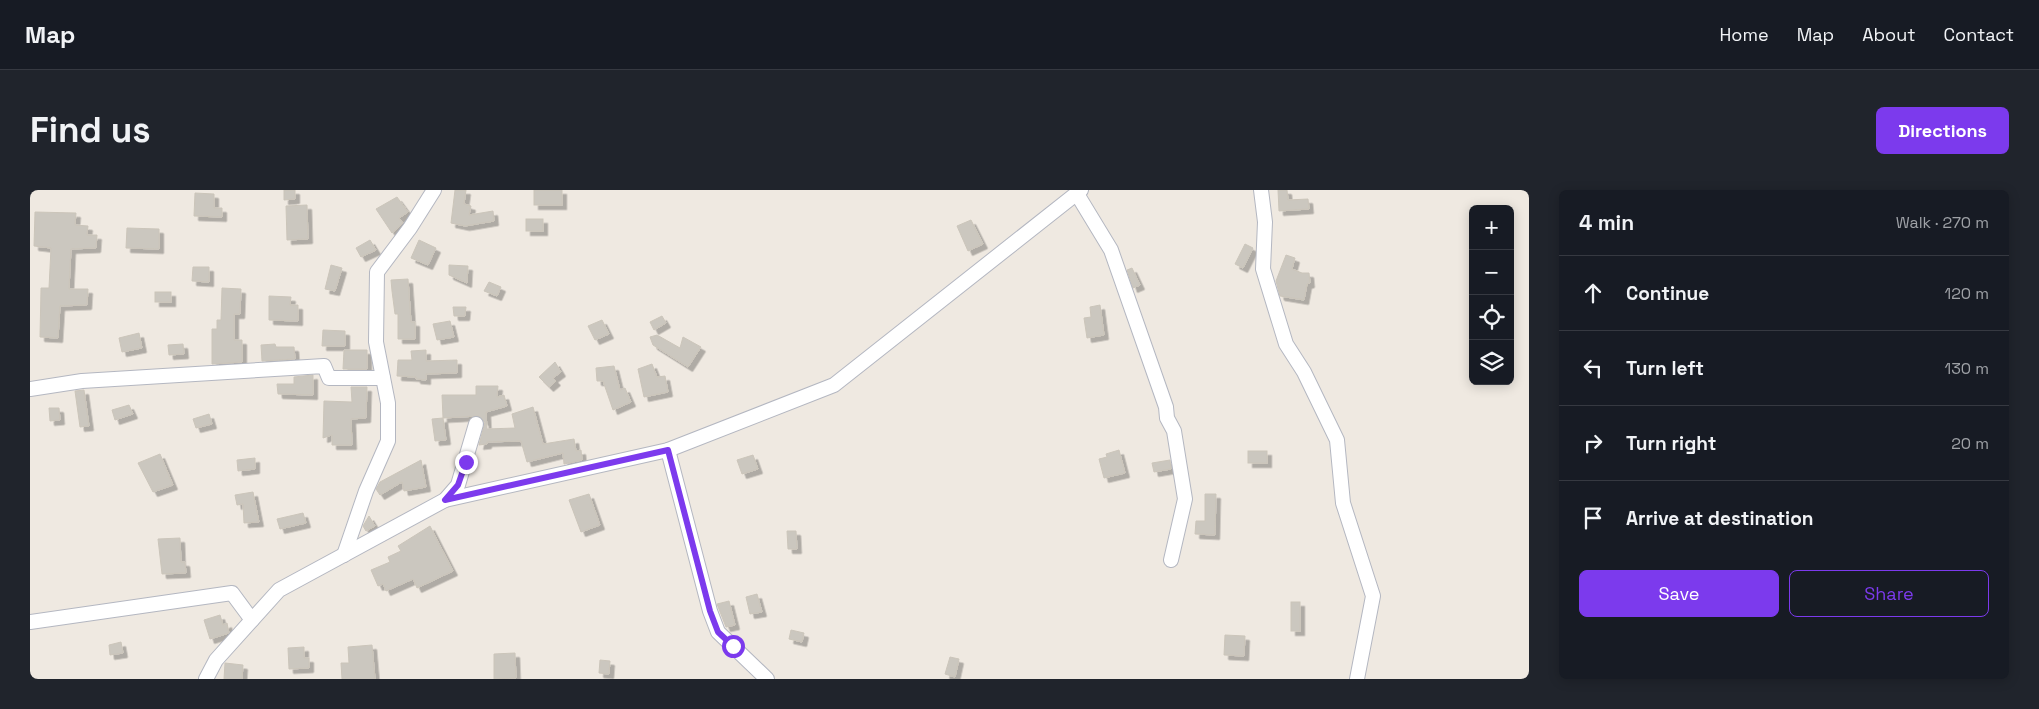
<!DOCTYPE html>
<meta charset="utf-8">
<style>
:root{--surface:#171b24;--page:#20242c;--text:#f1f3f6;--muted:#9ea1a6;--line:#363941;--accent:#7c3aed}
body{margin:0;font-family:"Space Grotesk",sans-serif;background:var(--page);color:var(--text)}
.controls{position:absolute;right:15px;top:15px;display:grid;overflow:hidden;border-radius:8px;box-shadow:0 2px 12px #0003}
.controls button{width:45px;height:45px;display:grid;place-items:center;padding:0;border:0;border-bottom:1px solid var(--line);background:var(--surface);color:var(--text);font:25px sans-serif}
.stop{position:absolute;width:15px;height:15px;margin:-11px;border:4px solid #7c3aed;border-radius:50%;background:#fff}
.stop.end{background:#7c3aed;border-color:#fff;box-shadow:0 1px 5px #0008}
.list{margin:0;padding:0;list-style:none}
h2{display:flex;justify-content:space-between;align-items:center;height:65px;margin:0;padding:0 20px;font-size:21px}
h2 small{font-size:16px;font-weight:400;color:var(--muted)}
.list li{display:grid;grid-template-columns:32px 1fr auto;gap:15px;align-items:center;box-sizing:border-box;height:75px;padding:0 20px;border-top:1px solid var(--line)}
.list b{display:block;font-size:19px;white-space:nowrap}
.list em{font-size:16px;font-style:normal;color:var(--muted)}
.actions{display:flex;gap:10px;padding:15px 20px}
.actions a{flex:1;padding:11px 0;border:1px solid var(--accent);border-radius:8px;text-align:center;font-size:18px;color:var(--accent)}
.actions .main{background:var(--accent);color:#fff}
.icon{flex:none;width:28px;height:28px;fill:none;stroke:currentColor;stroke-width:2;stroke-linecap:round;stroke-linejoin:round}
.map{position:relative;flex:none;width:1499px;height:489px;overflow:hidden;border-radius:8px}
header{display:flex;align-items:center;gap:30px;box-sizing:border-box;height:70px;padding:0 25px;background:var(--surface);border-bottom:1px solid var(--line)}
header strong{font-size:24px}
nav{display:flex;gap:28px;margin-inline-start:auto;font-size:18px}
.intro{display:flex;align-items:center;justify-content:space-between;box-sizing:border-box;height:120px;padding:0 30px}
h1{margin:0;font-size:35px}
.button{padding:12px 22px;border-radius:8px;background:var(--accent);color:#fff;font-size:18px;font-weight:700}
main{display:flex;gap:30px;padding:0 30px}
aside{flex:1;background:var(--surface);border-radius:8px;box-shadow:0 2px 12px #0003}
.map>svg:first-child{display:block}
</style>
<header>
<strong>Map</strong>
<nav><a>Home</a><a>Map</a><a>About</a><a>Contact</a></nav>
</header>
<div class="intro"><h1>Find us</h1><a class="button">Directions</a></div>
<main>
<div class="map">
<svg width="1499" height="489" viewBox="0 0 1499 489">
<defs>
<filter id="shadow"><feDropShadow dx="4.5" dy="4.5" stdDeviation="0" flood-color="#0004"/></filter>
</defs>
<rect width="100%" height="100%" fill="#efe9e1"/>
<!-- building -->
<g fill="#cbc7bf" stroke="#cbc5ba" filter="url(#shadow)">
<path d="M254,0H265V9L254,10Z"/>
<path d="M425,0H436L434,14L441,16L439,25L463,21L464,31L435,36L421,33Z"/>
<rect x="504" y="0" width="28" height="15"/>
<path d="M1248,0H1257L1258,10L1278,9L1279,19L1249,21Z"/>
<path d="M165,3L184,4V18H192V27L164,26Z"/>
<path d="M367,7L378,22L369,28L373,33L362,43L346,19Z"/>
<path d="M277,15L278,49L257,50L256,16Z"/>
<path d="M5,22L46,23L45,35L58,36L57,45H67L66,58L41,59L39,99H58L57,115L30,116L28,148L10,147L11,98H19L21,58L4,56Z"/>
<rect x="496" y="29" width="17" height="12"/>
<path d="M941,30L953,54L938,61L927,36Z"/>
<path d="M97,38L129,39V59L96,58Z"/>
<path d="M340,50L346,60L331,67L326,58Z"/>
<path d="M389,50L406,58L398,75L381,68Z"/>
<path d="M1215,54L1223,58L1213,78L1205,74Z"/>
<path d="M1256,65L1265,68L1262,79L1272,83H1279L1280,93L1277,94L1274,110L1250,106L1246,91Z"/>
<path d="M301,75L312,78L305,101L295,99Z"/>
<path d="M419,75L438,76L437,93L419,85Z"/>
<path d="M163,77H179V92L162,91Z"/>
<path d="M1102,78L1110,95L1103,98L1097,80Z"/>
<path d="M378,89L381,132H385V149H368V124H365L362,101L361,90Z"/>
<path d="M459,92L471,97L467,106L454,101Z"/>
<path d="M192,98L211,99L210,124H204V150H212V172L182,174V139H187V130H191Z"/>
<rect x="125" y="102" width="16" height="10"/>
<path d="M239,106L261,107L260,115H268V131L239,130Z"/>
<path d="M1070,115L1074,145L1057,148L1054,128L1061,127L1060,117Z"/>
<path d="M423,117H436L435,126H424Z"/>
<path d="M632,126L636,133L624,140L620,132Z"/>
<path d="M572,130L579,144L565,150L558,136Z"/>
<path d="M420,131L424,147L407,150L403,134Z"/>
<path d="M293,140L315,141V156H292Z"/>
<path d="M109,143L112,158L92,162L89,148Z"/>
<path d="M627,145L650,158L653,147L671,157L658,177L623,155L620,147Z"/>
<path d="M153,154L154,164L139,165L138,155Z"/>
<path d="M245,154L246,157H264L265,169L232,171L231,155Z"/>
<path d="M314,160H337V179H313Z"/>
<path d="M396,160V171L427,170V183L396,184V190L386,189V187L367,186L368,170H382L381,161Z"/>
<path d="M525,172L531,182L523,188L526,191L519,197L509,187Z"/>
<path d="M622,174L627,187L635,186L638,202L614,207L608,179Z"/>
<path d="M584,176L590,200L595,198L601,212L583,220L573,191H567L566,178Z"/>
<path d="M283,185V205L248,204L247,194H264V187Z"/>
<path d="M446,196H468L467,207L474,205L477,216L456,222L457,239L485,238L482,224L503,217L513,254L544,249L546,261L551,260L552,270L534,274L533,263L497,272L491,251L457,252V254L449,255L455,232L448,226L413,228L416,250L405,251L402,229L413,228L412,205H446Z"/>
<path d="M321,197H337L336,228L321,229L322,255H302V245L293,248L294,211L322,212Z"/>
<path d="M54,200L59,236L50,237L45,201Z"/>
<path d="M99,215L103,224L85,230L82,220Z"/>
<path d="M19,218H29L30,230L20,231Z"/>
<path d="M179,224L182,234L166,238L163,229Z"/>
<path d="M1089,260L1095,283L1074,288L1069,269L1077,267L1076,264Z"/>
<rect x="1218" y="261" width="19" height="12"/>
<path d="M130,264L143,295L123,302L108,273Z"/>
<path d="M723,265L728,279L712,284L707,270Z"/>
<path d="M225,268V279L208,281L207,270Z"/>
<path d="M391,270L396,297L374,301L372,292L350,305L346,299L350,292Z"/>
<path d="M1140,270L1141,279L1124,282L1122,273Z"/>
<path d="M223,302L229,332L214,333L213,314L207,315L205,305Z"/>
<path d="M559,304L570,335L551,342L539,310Z"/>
<path d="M1175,304H1186L1185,345L1165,344L1166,331H1175Z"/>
<path d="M273,323L276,333L250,339L247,329Z"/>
<path d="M339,326L345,336L336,341L333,336Z"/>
<path d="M400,336L423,381L387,398L383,389L356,401L353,394L348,396L341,380L360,372L358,367L371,361L368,356Z"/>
<path d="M757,341H766L767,359H758Z"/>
<path d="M150,348L151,372H155L156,383L132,384L128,349Z"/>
<path d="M727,404L732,422L720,424L716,407Z"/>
<path d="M699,411L705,435L696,437L687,414Z"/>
<rect x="1261" y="412" width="9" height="29"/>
<path d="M190,425L193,435L197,433L199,443L180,449L174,430Z"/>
<path d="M761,440L774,443L772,452L759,449Z"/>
<path d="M1195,445L1215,446L1214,466L1194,465Z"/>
<path d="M91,452L93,463L80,465L79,455Z"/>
<path d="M342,455L345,489H312L311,473H319L318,457Z"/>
<path d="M274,457V468H279V478L259,479L258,458Z"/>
<path d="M485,463L486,488L464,489V464Z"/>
<path d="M920,467L929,469L925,487L915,484Z"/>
<path d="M570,470L580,471L579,484L569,483Z"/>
<path d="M195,473L213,475L212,489H194Z"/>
</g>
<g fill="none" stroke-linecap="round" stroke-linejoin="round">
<defs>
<g id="street">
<path d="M1231,0L1235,32L1233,79L1256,154L1274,182L1307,250L1313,313L1343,406L1327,489"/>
<path d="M1047,4L1081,60L1136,217L1137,228L1144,241L1155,309L1141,370"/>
<path d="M0,199L52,191L294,176L299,188H353"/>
<path d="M638,260L680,421L688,442L737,489"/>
<path d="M415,310L428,295L446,234"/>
<path d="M314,365L336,301L358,251V213L346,152L347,82L380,38L404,0"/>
<path d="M0,432L202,403L222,430"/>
<path d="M176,489L186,470L249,400L415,310L638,260L804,195L1051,0"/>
</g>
</defs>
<!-- street casing -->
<use href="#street" stroke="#b4b7c1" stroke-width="16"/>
<!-- street -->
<use href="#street" stroke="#fff" stroke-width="14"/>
</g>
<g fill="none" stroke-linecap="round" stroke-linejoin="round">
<!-- route -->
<path stroke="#7c3aed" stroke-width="6" d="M436,272L428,295L415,310L638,260L680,421L688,442L703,456"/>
</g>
</svg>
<div class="controls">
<button>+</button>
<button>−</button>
<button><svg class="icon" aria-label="locate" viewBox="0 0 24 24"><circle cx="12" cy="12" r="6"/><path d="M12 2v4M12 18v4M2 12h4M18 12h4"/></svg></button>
<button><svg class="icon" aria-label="layers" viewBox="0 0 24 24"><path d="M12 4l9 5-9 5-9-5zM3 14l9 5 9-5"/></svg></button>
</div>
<div class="stop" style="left:703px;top:456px"></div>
<div class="stop end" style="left:436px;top:272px"></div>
</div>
<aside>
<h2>4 min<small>Walk · 270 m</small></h2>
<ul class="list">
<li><svg class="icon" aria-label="ahead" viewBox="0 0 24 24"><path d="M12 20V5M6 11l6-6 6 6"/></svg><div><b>Continue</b></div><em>120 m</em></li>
<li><svg class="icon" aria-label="left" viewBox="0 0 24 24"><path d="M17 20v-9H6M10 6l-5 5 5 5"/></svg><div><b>Turn left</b></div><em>130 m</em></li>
<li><svg class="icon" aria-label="right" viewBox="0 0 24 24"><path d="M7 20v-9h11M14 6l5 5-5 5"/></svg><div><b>Turn right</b></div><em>20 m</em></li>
<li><svg class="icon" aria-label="arrive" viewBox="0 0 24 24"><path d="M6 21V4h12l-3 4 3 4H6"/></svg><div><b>Arrive at destination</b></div></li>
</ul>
<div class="actions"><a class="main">Save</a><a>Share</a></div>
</aside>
</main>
